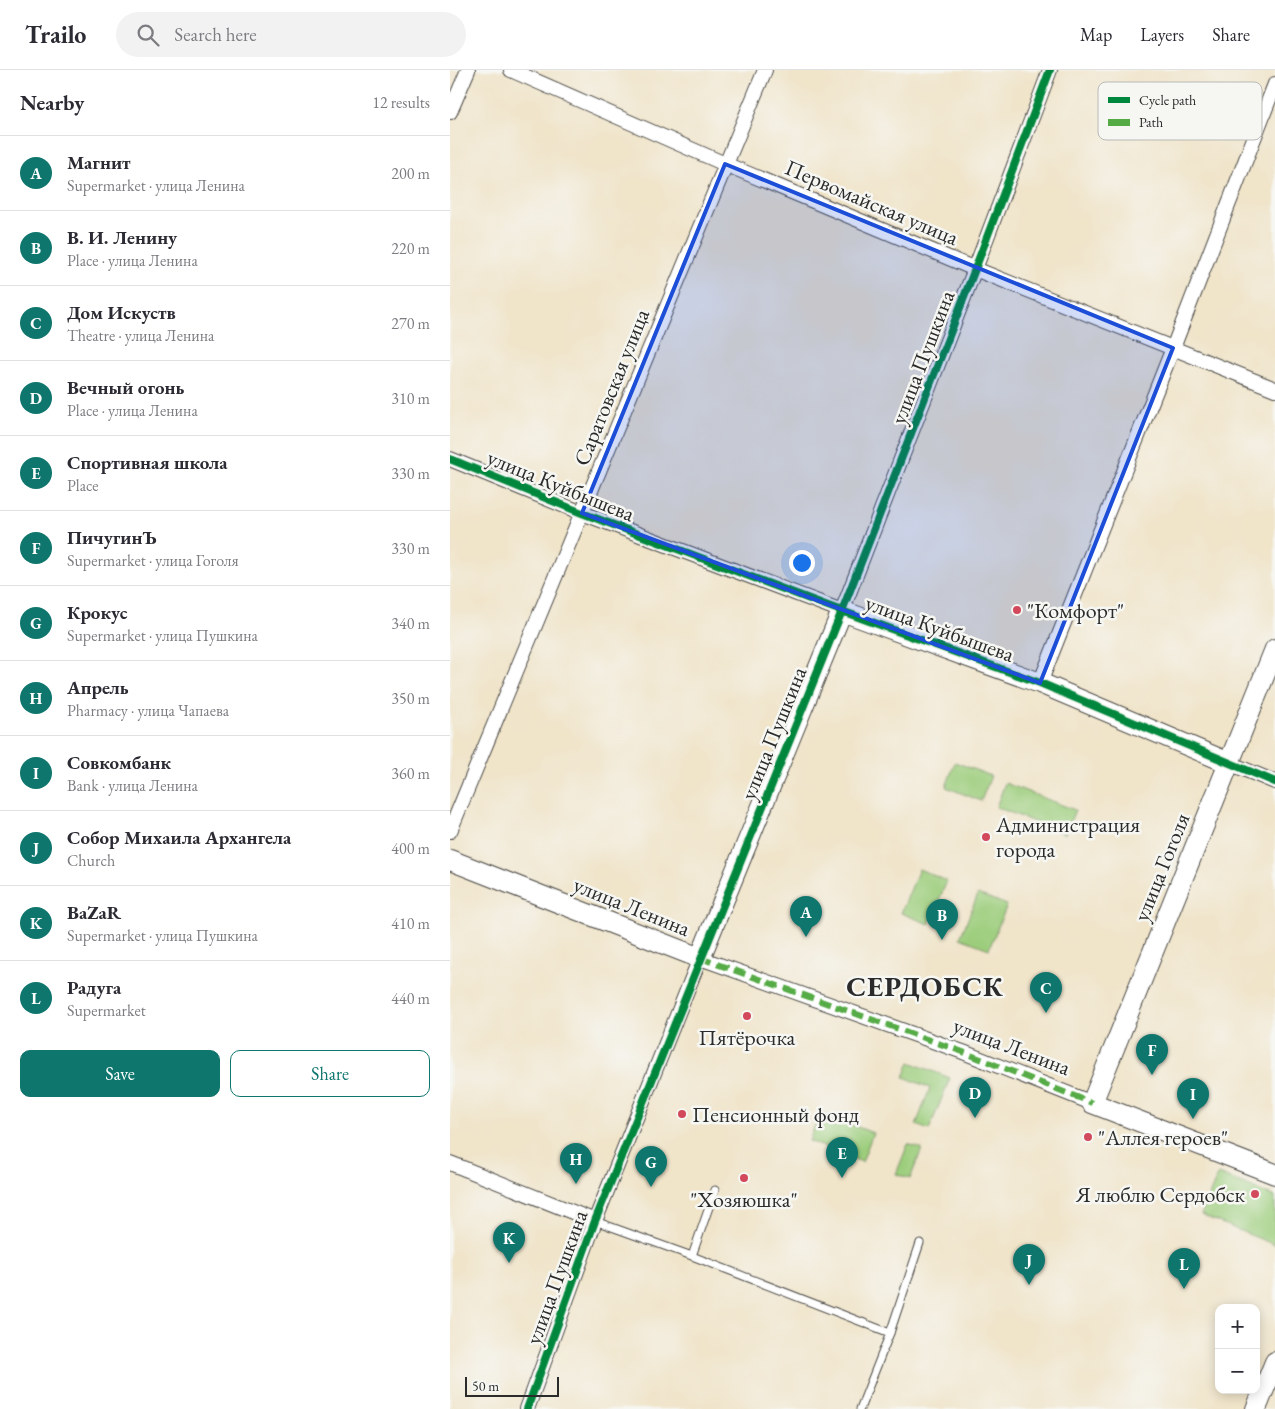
<!DOCTYPE html>
<meta charset="utf-8">
<style>
:root{--surface:#fff;--page:#f2f2f3;--text:#2b2b33;--muted:#7c7c81;--line:#e1e1e2;--accent:#0f766e}
body{margin:0;font-family:"EB Garamond",serif;background:var(--page);color:var(--text)}
.controls{position:absolute;right:15px;bottom:15px;display:grid;overflow:hidden;border-radius:10px;box-shadow:0 2px 12px #0003}
.controls button{width:45px;height:45px;display:grid;place-items:center;padding:0;border:0;border-bottom:1px solid var(--line);background:var(--surface);color:var(--text);font:25px sans-serif}
.scale{position:absolute;left:15px;bottom:12px;width:94px;box-sizing:border-box;padding-left:5px;border:2px solid #2b2b2b;border-top:0;font-size:14px;line-height:18px;white-space:nowrap;color:#2b2b2b;-webkit-text-stroke:4px #f6f6f2;paint-order:stroke}
.you{position:absolute;left:351px;top:492px;width:18px;height:18px;margin:-12px;border:4px solid #fff;border-radius:50%;background:#1a73e8;box-shadow:0 0 0 8px #1a73e833}
.badge{display:grid;place-items:center;width:32px;height:32px;border-radius:50%;background:var(--accent);color:#fff;font-size:16px;font-weight:700}
.pin{position:absolute;translate:-50% -41px;filter:drop-shadow(0 1px 2px #0008)}
.pin::after{content:'';position:absolute;top:26px;width:18px;height:15px;background:inherit;clip-path:polygon(0 0,100% 0,50% 100%)}
.list{margin:0;padding:0;list-style:none}
h2{display:flex;justify-content:space-between;align-items:center;height:65px;margin:0;padding:0 20px;font-size:21px}
h2 small{font-size:16px;font-weight:400;color:var(--muted)}
.list li{display:grid;grid-template-columns:32px 1fr auto;gap:15px;align-items:center;box-sizing:border-box;height:75px;padding:0 20px;border-top:1px solid var(--line)}
.list b{display:block;font-size:19px;white-space:nowrap}
.list p{margin:0;font-size:16px;white-space:nowrap;color:var(--muted)}
.list em{font-size:16px;font-style:normal;color:var(--muted)}
.actions{display:flex;gap:10px;padding:15px 20px}
.actions a{flex:1;padding:11px 0;border:1px solid var(--accent);border-radius:10px;text-align:center;font-size:18px;color:var(--accent)}
.actions .main{background:var(--accent);color:#fff}
.icon{flex:none;width:28px;height:28px;fill:none;stroke:currentColor;stroke-width:2;stroke-linecap:round;stroke-linejoin:round}
.map{position:relative;flex:none;width:825px;height:1339px;overflow:hidden}
header{display:flex;align-items:center;gap:30px;box-sizing:border-box;height:70px;padding:0 25px;background:var(--surface);border-bottom:1px solid var(--line)}
header strong{font-size:24px}
nav{display:flex;gap:28px;margin-inline-start:auto;font-size:18px}
.search{width:350px;height:45px;background:var(--page);display:flex;align-items:center;gap:12px;box-sizing:border-box;padding:0 18px;border-radius:28px;color:var(--muted);font-size:19px}
main{display:flex}
aside{flex:1;background:var(--surface)}
.map>svg:first-child{display:block}
</style>
<header>
<strong>Trailo</strong>
<div class="search"><svg class="icon" aria-label="search" viewBox="0 0 24 24"><circle cx="10" cy="10" r="6"/><path d="M15 15l6 6"/></svg>Search here</div>
<nav><a>Map</a><a>Layers</a><a>Share</a></nav>
</header>
<main>
<aside>
<h2>Nearby<small>12 results</small></h2>
<ul class="list">
<li><span class="badge">A</span><div><b>Магнит</b><p>Supermarket · улица Ленина</p></div><em>200 m</em></li>
<li><span class="badge">B</span><div><b>В. И. Ленину</b><p>Place · улица Ленина</p></div><em>220 m</em></li>
<li><span class="badge">C</span><div><b>Дом Искуств</b><p>Theatre · улица Ленина</p></div><em>270 m</em></li>
<li><span class="badge">D</span><div><b>Вечный огонь</b><p>Place · улица Ленина</p></div><em>310 m</em></li>
<li><span class="badge">E</span><div><b>Спортивная школа</b><p>Place</p></div><em>330 m</em></li>
<li><span class="badge">F</span><div><b>ПичугинЪ</b><p>Supermarket · улица Гоголя</p></div><em>330 m</em></li>
<li><span class="badge">G</span><div><b>Крокус</b><p>Supermarket · улица Пушкина</p></div><em>340 m</em></li>
<li><span class="badge">H</span><div><b>Апрель</b><p>Pharmacy · улица Чапаева</p></div><em>350 m</em></li>
<li><span class="badge">I</span><div><b>Совкомбанк</b><p>Bank · улица Ленина</p></div><em>360 m</em></li>
<li><span class="badge">J</span><div><b>Собор Михаила Архангела</b><p>Church</p></div><em>400 m</em></li>
<li><span class="badge">K</span><div><b>BaZaR</b><p>Supermarket · улица Пушкина</p></div><em>410 m</em></li>
<li><span class="badge">L</span><div><b>Радуга</b><p>Supermarket</p></div><em>440 m</em></li>
</ul>
<div class="actions"><a class="main">Save</a><a>Share</a></div>
</aside>
<div class="map">
<svg width="825" height="1339" viewBox="0 0 825 1339">
<rect width="100%" height="100%" fill="#f6f6f2"/>
<filter id="ink" filterUnits="userSpaceOnUse"><feTurbulence type="fractalNoise" baseFrequency=".02" numOctaves="2"/><feDisplacementMap in="SourceGraphic" scale="10" xChannelSelector="R" yChannelSelector="G"/><feConvolveMatrix kernelMatrix="1 2 1 2 8 2 1 2 1" color-interpolation-filters="sRGB"/></filter>
<filter id="wash" filterUnits="userSpaceOnUse"><feTurbulence type="fractalNoise" baseFrequency=".0096" numOctaves="4" result="noise"/><feDisplacementMap in="SourceGraphic" scale="20" xChannelSelector="R" yChannelSelector="G"/><feGaussianBlur stdDeviation="1.12" result="paint"/><feColorMatrix in="noise" values="0 0 0 0 0 0 0 0 0 0 0 0 0 0 0 0 0 1.4 0 .05"/><feComposite in="paint" operator="in"/></filter>
<g filter="url(#wash)">
<rect width="100%" height="100%" fill="#f0e4c9"/>
<!-- green -->
<g fill="#9ccd7c" stroke="#647c54">
<path d="M505,692L541,706L531,731L496,717Z"/>
<path d="M555,713L625,740L615,764L546,737Z"/>
<path d="M469,799L497,811L479,854L451,843Z"/>
<path d="M528,824L557,835L539,879L510,868Z"/>
<path d="M460,992L500,1008L479,1060L466,1055L480,1018L454,1007Z"/>
<path d="M370,1042L423,1063L412,1092L359,1071Z"/>
<path d="M458,1074L472,1079L460,1109L446,1104Z"/>
<path d="M768,1104L825,1127V1175L751,1145Z"/>
</g>
</g>
<g filter="url(#ink)">
<g fill="none" stroke-linecap="round" stroke-linejoin="round">
<defs>
<g id="lane">
<path d="M145,1151L242,1186L265,1120"/>
<path d="M242,1186L440,1263L470,1173"/>
<path d="M410,1339L440,1263"/>
</g>
<g id="street">
<path d="M61,0L275,94L525,199L825,319"/>
<path d="M0,42L18,0"/>
<path d="M0,389L132,443L392,541L525,199L600,0"/>
<path d="M590,613L723,278L825,14"/>
<path d="M779,693L825,712"/>
<path d="M0,761L315,0"/>
<path d="M0,1093L145,1151"/>
<path d="M77,1339L145,1151L250,888L513,982L642,1033"/>
</g>
<g id="secondary">
<path d="M825,579L642,1033L825,1104"/>
<path d="M0,790L250,888L392,541L590,613L779,693"/>
<path d="M806,1339L825,1292"/>
</g>
</defs>
<!-- lane casing -->
<use href="#lane" stroke="#494743" stroke-width="9"/>
<!-- street casing -->
<use href="#street" stroke="#494743" stroke-width="16"/>
<!-- secondary casing -->
<use href="#secondary" stroke="#494743" stroke-width="22"/>
<!-- lane -->
<use href="#lane" stroke="#fff" stroke-width="7"/>
<!-- street -->
<use href="#street" stroke="#fff" stroke-width="14"/>
<!-- secondary -->
<use href="#secondary" stroke="#fff" stroke-width="20"/>
<!-- quiet -->
<path stroke="#54ab44" stroke-width="6" stroke-dasharray="12 6" stroke-linecap="butt" d="M250,888L513,982L642,1033"/>
<defs>
<g id="cycleway">
<path d="M0,389L132,443L378,536L590,613L825,712"/>
<path d="M77,1339L145,1151L392,541L525,199L600,0"/>
</g>
</defs>
<!-- cycleway casing -->
<use href="#cycleway" stroke="#f6f6f2" stroke-width="11"/>
<!-- cycleway -->
<use href="#cycleway" stroke="#00873e" stroke-width="8"/>
</g>
</g>
<!-- marked area -->
<path fill="#1d4ed8" fill-opacity="0.2" stroke="#1d4ed8" stroke-width="4" stroke-linejoin="round" d="M275,94L723,278L590,613L132,443Z"/>
<!-- markers -->
<g fill="#d1495b" stroke="#f6f6f2" stroke-width="2">
<circle cx="567" cy="540" r="5"/>
<circle cx="536" cy="767" r="5"/>
<circle cx="297" cy="946" r="5"/>
<circle cx="232" cy="1044" r="5"/>
<circle cx="638" cy="1067" r="5"/>
<circle cx="294" cy="1108" r="5"/>
<circle cx="805" cy="1124" r="5"/>
</g>
<g text-anchor="middle" stroke-width="5" stroke-linejoin="round" paint-order="stroke">
<!-- street labels -->
<g font-size="22" fill="#2b2b2b" stroke="#f6f6f2">
<text transform="translate(422 132) rotate(23)" y="8">Первомайская улица</text>
<text transform="translate(472 287) rotate(-69)" y="8">улица Пушкина</text>
<text transform="translate(161 317) rotate(-68)" y="8">Саратовская улица</text>
<text transform="translate(111 415) rotate(22)" y="8">улица Куйбышева</text>
<text transform="translate(490 558) rotate(20)" y="8">улица Куйбышева</text>
<text transform="translate(323 663) rotate(-68)" y="8">улица Пушкина</text>
<text transform="translate(711 797) rotate(-68)" y="8">улица Гоголя</text>
<text transform="translate(182 836) rotate(22)" y="8">улица Ленина</text>
<text transform="translate(562 976) rotate(21)" y="8">улица Ленина</text>
<text transform="translate(106 1207) rotate(-70)" y="8">улица Пушкина</text>
</g>
<!-- poi labels -->
<g font-size="22" fill="#2b2b2b" stroke="#f6f6f2" text-anchor="start">
<text x="577" y="548">"Комфорт"</text>
<text x="546" y="762">Администрация<tspan x="546" dy="25">города</tspan></text>
<text x="297" y="975" text-anchor="middle">Пятёрочка</text>
<text x="242" y="1052">Пенсионный фонд</text>
<text x="648" y="1075">"Аллея героев"</text>
<text x="795" y="1132" text-anchor="end">Я люблю Сердобск</text>
<text x="294" y="1137" text-anchor="middle">"Хозяюшка"</text>
</g>
<!-- district labels -->
<g font-size="28" font-weight="bold" letter-spacing="1" fill="#2b2b2b" stroke="#f6f6f2">
<text x="475" y="926">СЕРДОБСК</text>
</g>
</g>
<!-- legend -->
<rect x="648" y="12" width="164" height="58" rx="8" fill="#f6f6f2" stroke="#b9b9b6" stroke-width="1"/>
<rect x="658" y="27" width="22" height="6" fill="#00873e"/>
<rect x="658" y="49" width="22" height="7" fill="#54ab44"/>
<g font-size="14" fill="#2b2b2b">
<text x="689" y="35">Cycle path</text>
<text x="689" y="57">Path</text>
</g>
</svg>
<div class="controls">
<button>+</button>
<button>−</button>
</div>
<div class="scale">50 m</div>
<div class="you"></div>
<div class="pin badge" style="left:356px;top:867px">A</div>
<div class="pin badge" style="left:492px;top:870px">B</div>
<div class="pin badge" style="left:596px;top:943px">C</div>
<div class="pin badge" style="left:525px;top:1048px">D</div>
<div class="pin badge" style="left:392px;top:1108px">E</div>
<div class="pin badge" style="left:702px;top:1005px">F</div>
<div class="pin badge" style="left:201px;top:1117px">G</div>
<div class="pin badge" style="left:126px;top:1114px">H</div>
<div class="pin badge" style="left:743px;top:1049px">I</div>
<div class="pin badge" style="left:579px;top:1215px">J</div>
<div class="pin badge" style="left:59px;top:1193px">K</div>
<div class="pin badge" style="left:734px;top:1219px">L</div>
</div>
</main>
